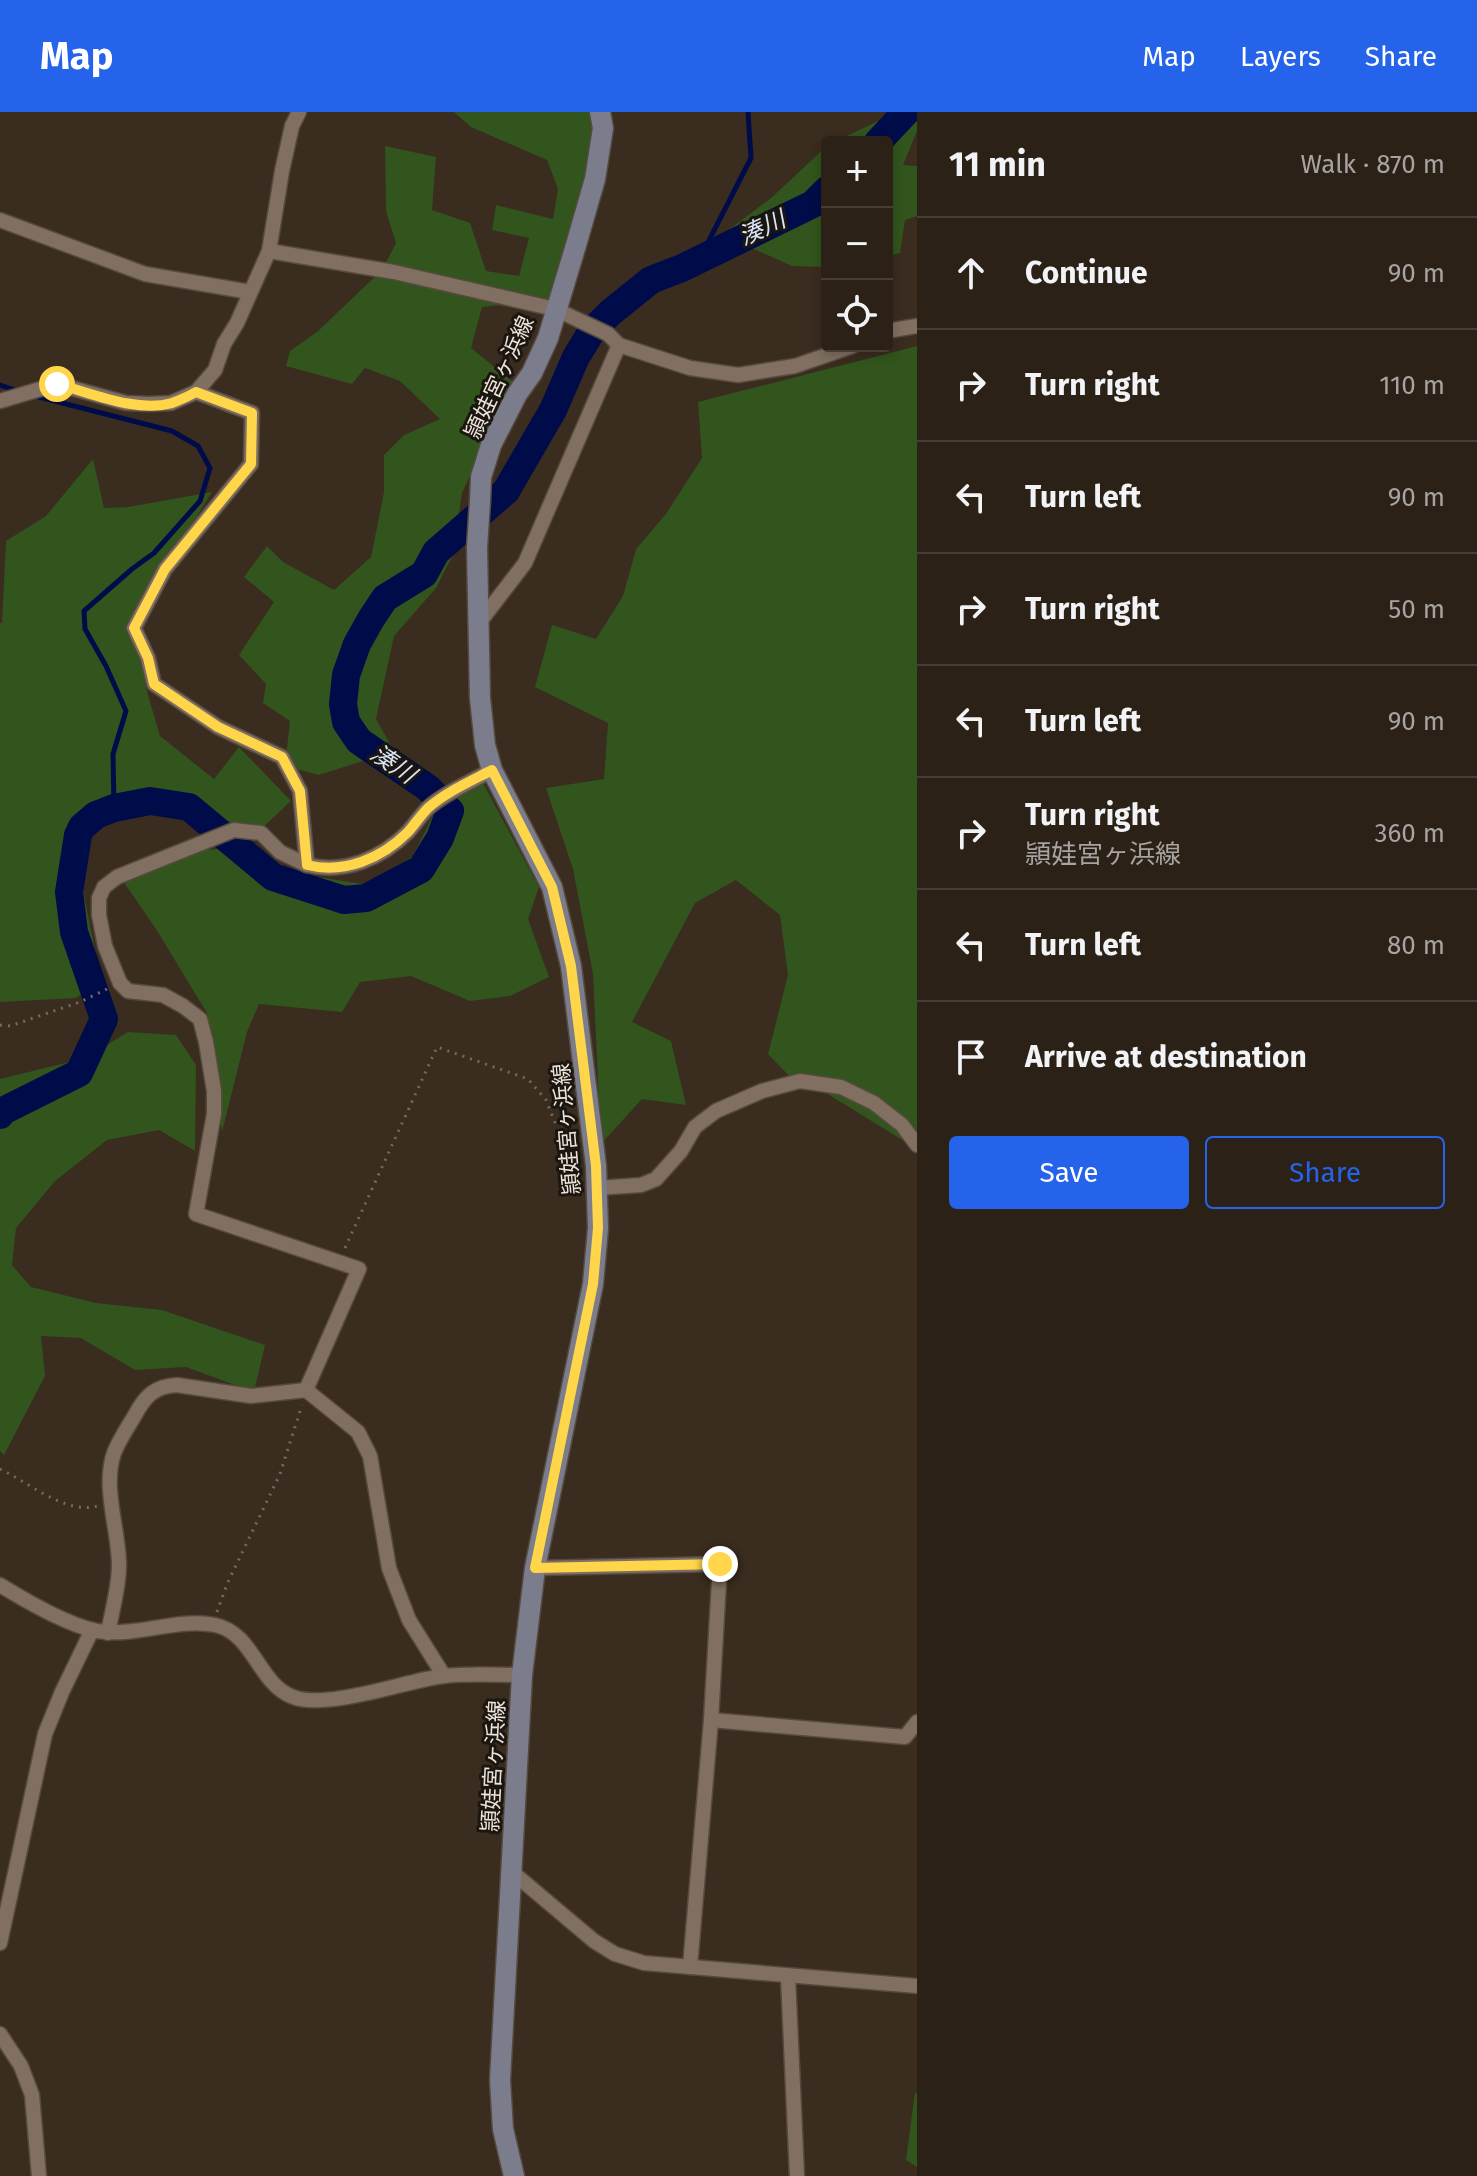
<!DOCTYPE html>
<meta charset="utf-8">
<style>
:root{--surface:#2c2117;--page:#342920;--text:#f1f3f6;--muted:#a6a3a1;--line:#483e36;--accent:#2563eb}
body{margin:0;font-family:"Fira Sans","Noto Sans JP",sans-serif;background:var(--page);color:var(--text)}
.controls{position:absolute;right:24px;top:24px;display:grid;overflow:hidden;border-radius:8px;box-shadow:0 4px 12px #0003}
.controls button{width:72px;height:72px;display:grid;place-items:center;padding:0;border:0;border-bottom:2px solid var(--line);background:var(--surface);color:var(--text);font:40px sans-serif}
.stop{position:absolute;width:24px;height:24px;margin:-18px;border:6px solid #ffd54a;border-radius:50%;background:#fff}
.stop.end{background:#ffd54a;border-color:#fff;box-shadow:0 2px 8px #0008}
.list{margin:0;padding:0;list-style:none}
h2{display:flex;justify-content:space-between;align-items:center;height:104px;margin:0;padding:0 32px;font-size:34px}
h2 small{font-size:26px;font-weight:400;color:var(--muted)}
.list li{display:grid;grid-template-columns:52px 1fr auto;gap:24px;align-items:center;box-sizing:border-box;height:112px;padding:0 32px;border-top:2px solid var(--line)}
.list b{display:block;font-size:30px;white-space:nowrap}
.list p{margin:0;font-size:26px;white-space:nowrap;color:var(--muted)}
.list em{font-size:26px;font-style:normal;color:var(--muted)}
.actions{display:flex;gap:16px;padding:24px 32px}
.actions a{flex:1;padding:18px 0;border:2px solid var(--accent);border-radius:8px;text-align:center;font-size:28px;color:var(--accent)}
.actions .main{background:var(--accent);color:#fff}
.icon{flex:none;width:44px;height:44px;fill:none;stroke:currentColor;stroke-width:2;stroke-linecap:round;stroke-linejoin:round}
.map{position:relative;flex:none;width:917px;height:2064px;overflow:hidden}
header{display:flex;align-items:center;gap:48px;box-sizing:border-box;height:112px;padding:0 40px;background:var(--accent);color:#fff}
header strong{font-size:38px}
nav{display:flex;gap:44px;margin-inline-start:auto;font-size:28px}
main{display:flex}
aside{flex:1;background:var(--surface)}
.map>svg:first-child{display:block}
</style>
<header>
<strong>Map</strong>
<nav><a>Map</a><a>Layers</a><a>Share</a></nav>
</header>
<main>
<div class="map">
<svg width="917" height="2064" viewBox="0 0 917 2064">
<rect width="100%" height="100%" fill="#3a2c1f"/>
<!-- green -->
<g fill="#31551c">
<path d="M454,0H591C601,54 567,135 550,188L482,195L471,236L513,270L462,381L453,443L436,476L394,524L376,607L394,639L319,663L285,654L290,609L263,591L266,572L239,543L274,490L244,465L267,434L283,450L334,478L371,445L384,380V343L404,323L440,307L400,269L365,256L352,272L286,254L290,239L317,220L382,158L396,131L386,99L385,34L436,45L432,98L470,111L486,159L519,164L529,126L492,118L496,93L553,107L558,77L547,48L471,15Z"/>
<path d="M896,0H909L917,7V19L903,53L917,54V104L905,108L900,141L887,144V30H835Z"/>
<path d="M827,34V155L792,154L752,136L727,119L771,86Z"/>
<path d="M917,234V1037L826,981L793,968L768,942L788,863L780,803L736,768L695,791L632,910L671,929L686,993L642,987L601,1032L593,862L573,757L546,676L604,667L608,611L535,575L552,513L596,527L623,484L636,437L666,402L702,346L698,290Z"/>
<path d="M93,347L104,396L128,395L212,380L138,499L146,576L160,624L214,667L239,635L291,689L260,718L151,703L98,702L81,769L101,867L76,886L0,890V511H2L6,429L46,404Z"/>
<path d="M476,658L539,775L528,807L549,865L510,884L470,889L411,864L360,870L342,900L259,892L247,920L222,1020L207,901L156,817L123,769L194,738L241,736L305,763L369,773L413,744L438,693Z"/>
<path d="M128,920L176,923L196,953L195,1039L159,1018L107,1028L55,1069L16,1116L12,1153L31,1175L96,1191L162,1198L265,1233L254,1280L186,1255L135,1258L81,1226L41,1224L45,1264L4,1343L0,1339V967L86,946Z"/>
<path d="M915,1980L917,1982V2055L906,2048Z"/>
</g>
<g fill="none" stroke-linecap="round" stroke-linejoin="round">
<!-- stream -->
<g stroke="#000c49" stroke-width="5">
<path d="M699,148L751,46L748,0"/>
<path d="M0,273L18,279"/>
<path d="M31,283L172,319L198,334L210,356L200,389L154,441L132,457L84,499L85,517L106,554L126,599L113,642L114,696"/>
</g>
<!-- river -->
<g stroke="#000c49" stroke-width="28">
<path d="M878,30L906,0"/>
<path d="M0,1003L3,999L79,961L104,907L74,820L69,780L78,723L82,715L96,703L114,696L150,689L189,695L273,765L344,788L366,786L421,757L440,726L450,699L428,676L359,629L346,610L343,592L346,563L357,532L371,507L385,486L424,462L436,440L506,379L553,298L576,245L592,219L610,201L651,168L682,156L813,92L827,78"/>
</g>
<defs>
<g id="minor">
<path d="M0,108L145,162L250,180"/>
<path d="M269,139L394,160L555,197L608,222L619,233L690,256L738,263L795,254L853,234"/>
<path d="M887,219L917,214"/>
<path d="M196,280L252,301L251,352L165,457L134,516L148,546L154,572L218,615L282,645L300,679L307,753C344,762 381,747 408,720C415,712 421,703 428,696C446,680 471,670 492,658"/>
<path d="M0,289L57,272L126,291L149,292L171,291L196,280L215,258L224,232L237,211L269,139L282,59L292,14L299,0"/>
<path d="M479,511L525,451L619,233"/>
<path d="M597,1076L641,1073L656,1067L681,1039L695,1015L716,999L762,979L800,969L841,975L874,991L902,1013L917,1033"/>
<path d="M306,1278L359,1157L196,1102L214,1002V979L206,930L200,907L183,894L163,883L128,879L120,871L105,834L99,803V786L104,775L117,765L234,718L261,721L280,740L307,753"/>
<path d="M535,1456L720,1452L711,1608L690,1855"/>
<path d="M0,1473C26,1489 76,1518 105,1520C141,1523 179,1506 215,1513C254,1521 258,1572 293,1585C327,1598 405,1569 443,1564C468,1561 496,1563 522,1563"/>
<path d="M108,1521C112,1499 119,1475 119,1453C119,1418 102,1376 114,1341C119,1328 128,1315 135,1303C145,1284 155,1274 177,1273L251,1284L306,1278L358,1320L370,1344L389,1456L409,1508L444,1564"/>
<path d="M711,1608L905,1625L917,1610"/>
<path d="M511,1759L594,1829L615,1842L644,1851L917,1874"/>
<path d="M0,1831L45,1622L62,1580L92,1518"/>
<path d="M788,1865L797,2064"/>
<path d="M0,1922L21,1954L32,1983L39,2064"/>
</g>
<path id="secondary" d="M514,2064L503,2017L500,1968L522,1563L535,1456L593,1172L598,1116L596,1054L571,854L552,775L492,658L485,633L480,586L477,436L480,389L481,365L491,333L517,282L532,261L548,226L576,133L595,67L603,16L600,0"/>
</defs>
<!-- minor casing -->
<use href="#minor" stroke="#564a3f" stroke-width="17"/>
<!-- secondary casing -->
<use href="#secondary" stroke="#564a3f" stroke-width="23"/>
<!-- path -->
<g stroke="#766a5e" stroke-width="3" stroke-dasharray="2 6" stroke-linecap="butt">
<path d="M0,913L10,914L80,890L109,876"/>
<path d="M345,1136L437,935L528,967L546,988L570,1048L577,1050"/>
<path d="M0,1357C28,1370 66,1403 97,1394"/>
<path d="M217,1500L227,1472L280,1362L302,1293"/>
</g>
<!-- minor -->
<use href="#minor" stroke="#817061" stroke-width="14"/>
<!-- secondary -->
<use href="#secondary" stroke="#7b7d8c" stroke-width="20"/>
</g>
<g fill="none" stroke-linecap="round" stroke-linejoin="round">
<!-- route -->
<path stroke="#ffd54a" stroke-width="10" d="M57,272C92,281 136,301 172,291C180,288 189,284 196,280L252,301L251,352L165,457L134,516L148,546L154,572L218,615L282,645L300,679L307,753C344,762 381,747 408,720C415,712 421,703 428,696C446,680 471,669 492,658L552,775L571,854L596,1054L598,1116L593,1172L535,1456L720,1452"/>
</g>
<g text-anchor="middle" stroke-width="6" stroke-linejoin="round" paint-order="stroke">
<!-- street labels -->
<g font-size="22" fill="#ece3da" stroke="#1c1610">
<text transform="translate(499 265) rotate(-65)" y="8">頴娃宮ヶ浜線</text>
<text transform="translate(566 1017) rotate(-95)" y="8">頴娃宮ヶ浜線</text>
<text transform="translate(493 1654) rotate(-87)" y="8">頴娃宮ヶ浜線</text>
</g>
<!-- water labels -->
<g font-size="24" font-style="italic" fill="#d9e4f7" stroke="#1c1610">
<text transform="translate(762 116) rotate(-25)" y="8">湊川</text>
<text transform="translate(393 652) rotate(34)" y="8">湊川</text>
</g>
</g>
</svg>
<div class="controls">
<button>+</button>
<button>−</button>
<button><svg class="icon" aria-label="locate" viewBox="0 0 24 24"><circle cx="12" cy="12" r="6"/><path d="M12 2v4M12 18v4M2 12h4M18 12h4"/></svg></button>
</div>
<div class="stop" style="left:57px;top:272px"></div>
<div class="stop end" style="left:720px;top:1452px"></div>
</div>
<aside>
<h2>11 min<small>Walk · 870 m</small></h2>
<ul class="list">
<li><svg class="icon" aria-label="ahead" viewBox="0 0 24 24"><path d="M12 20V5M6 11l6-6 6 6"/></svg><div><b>Continue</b></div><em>90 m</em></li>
<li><svg class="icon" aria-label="right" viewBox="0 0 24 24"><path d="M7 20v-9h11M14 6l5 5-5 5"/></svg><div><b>Turn right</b></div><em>110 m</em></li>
<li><svg class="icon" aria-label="left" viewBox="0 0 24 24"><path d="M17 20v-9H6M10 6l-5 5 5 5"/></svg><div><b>Turn left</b></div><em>90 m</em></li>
<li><svg class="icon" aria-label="right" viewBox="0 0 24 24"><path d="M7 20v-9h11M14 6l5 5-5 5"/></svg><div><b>Turn right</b></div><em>50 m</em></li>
<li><svg class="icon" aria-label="left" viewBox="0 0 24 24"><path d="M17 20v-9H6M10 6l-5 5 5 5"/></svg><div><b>Turn left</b></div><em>90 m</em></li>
<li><svg class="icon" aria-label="right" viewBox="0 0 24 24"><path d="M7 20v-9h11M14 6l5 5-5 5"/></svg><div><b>Turn right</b><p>頴娃宮ヶ浜線</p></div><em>360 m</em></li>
<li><svg class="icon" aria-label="left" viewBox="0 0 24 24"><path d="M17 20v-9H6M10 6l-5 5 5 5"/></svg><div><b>Turn left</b></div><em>80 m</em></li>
<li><svg class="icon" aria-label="arrive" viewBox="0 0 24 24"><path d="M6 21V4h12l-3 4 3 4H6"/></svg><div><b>Arrive at destination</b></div></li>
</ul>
<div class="actions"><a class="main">Save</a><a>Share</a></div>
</aside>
</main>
